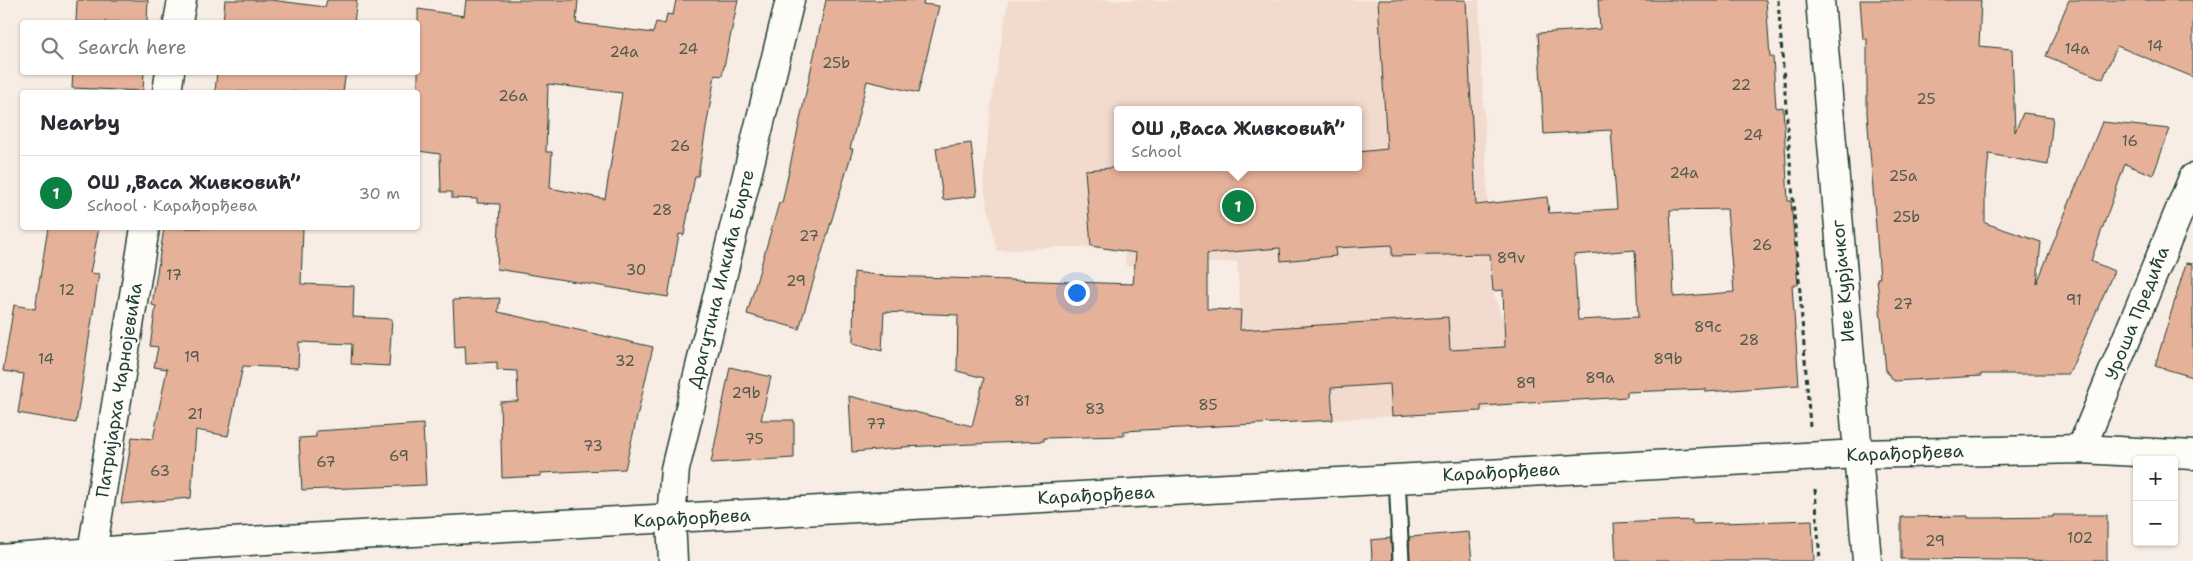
<!DOCTYPE html>
<meta charset="utf-8">
<style>
:root{--surface:#fff;--page:#f7f7f7;--text:#2b2b33;--muted:#7c7c81;--line:#e1e1e2;--accent:#0b8043}
body{margin:0;font-family:"Shantell Sans",sans-serif;background:var(--page);color:var(--text)}
.controls{position:absolute;right:15px;bottom:15px;display:grid;overflow:hidden;border-radius:5px;box-shadow:0 1px 4px #0004}
.controls button{width:45px;height:45px;display:grid;place-items:center;padding:0;border:0;border-bottom:1px solid var(--line);background:var(--surface);color:var(--text);font:25px sans-serif}
.you{position:absolute;left:1076px;top:292px;width:18px;height:18px;margin:-12px;border:4px solid #fff;border-radius:50%;background:#1a73e8;box-shadow:0 0 0 8px #1a73e833}
.badge{display:grid;place-items:center;width:32px;height:32px;border-radius:50%;background:var(--accent);color:#fff;font-size:16px;font-weight:700}
.pin{position:absolute;translate:-50% -50%;border:2px solid #fff;box-shadow:0 1px 5px #0006}
.popup{position:absolute;left:1114px;top:106px;width:248px;height:65px;box-sizing:border-box;display:grid;place-content:center;border-radius:5px;background:var(--surface);filter:drop-shadow(0 1px 4px #0005);font-size:16px;white-space:nowrap;color:var(--muted)}
.popup b{font-size:19px;color:var(--text)}
.popup::after{content:'';position:absolute;left:50%;top:100%;margin-left:-10px;border:10px solid transparent;border-top-color:var(--surface)}
.list{margin:0;padding:0;list-style:none}
h2{display:flex;justify-content:space-between;align-items:center;height:65px;margin:0;padding:0 20px;font-size:21px}
h2 small{font-size:16px;font-weight:400;color:var(--muted)}
.list li{display:grid;grid-template-columns:32px 1fr auto;gap:15px;align-items:center;box-sizing:border-box;height:75px;padding:0 20px;border-top:1px solid var(--line)}
.list b{display:block;font-size:19px;white-space:nowrap}
.list p{margin:0;font-size:16px;white-space:nowrap;color:var(--muted)}
.list em{font-size:16px;font-style:normal;color:var(--muted)}
.icon{flex:none;width:28px;height:28px;fill:none;stroke:currentColor;stroke-width:2;stroke-linecap:round;stroke-linejoin:round}
.map{position:relative;flex:none;width:2193px;height:561px;overflow:hidden}
.search{position:absolute;background:var(--surface);box-shadow:0 1px 4px #0004;left:20px;top:20px;width:400px;height:55px;display:flex;align-items:center;gap:12px;box-sizing:border-box;padding:0 18px;border-radius:5px;color:var(--muted);font-size:19px}
.panel{position:absolute;background:var(--surface);box-shadow:0 1px 4px #0004;left:20px;top:90px;width:400px;height:140px;border-radius:5px}
.map>svg:first-child{display:block}
</style>
<div class="map">
<svg width="2193" height="561" viewBox="0 0 2193 561">
<rect width="100%" height="100%" fill="#f8ede4"/>
<filter id="ink" filterUnits="userSpaceOnUse"><feTurbulence type="fractalNoise" baseFrequency=".02" numOctaves="2"/><feDisplacementMap in="SourceGraphic" scale="10" xChannelSelector="R" yChannelSelector="G"/><feConvolveMatrix kernelMatrix="1 2 1 2 8 2 1 2 1" color-interpolation-filters="sRGB"/></filter>
<g filter="url(#ink)">
<!-- built -->
<path fill="#f2dbce" fill-rule="evenodd" d="M1008,0H1479L1489,229L1493,291L1504,324L1508,404L1481,411L1248,425L1237,262L1126,266L1124,248L1058,247L997,251L983,183L991,105ZM1118,110H1358V167H1118Z"/>
<!-- building -->
<g fill="#e5b199" stroke="#1f3d34" fill-rule="evenodd">
<path d="M77,0H148L147,22H76Z"/>
<path d="M225,0H271L325,7L327,0H357L354,22H223Z"/>
<path d="M466,0H578L576,23L653,33L656,22L665,24L667,14L673,15L676,0H738L722,76L715,75L698,176H695L684,235L679,234L668,297L497,269L500,204L477,203V199L452,198V192H441L440,154L418,151V9L464,16ZM548,84L622,93L605,199L550,188L552,152H546Z"/>
<path d="M826,0H924L923,4L939,6L918,93L867,81L850,149H853L799,329L747,314L779,203H782Z"/>
<path d="M1378,0H1466L1476,205L1547,197L1549,213L1617,209L1611,130L1544,134L1538,33L1600,29L1598,0H1766L1770,57H1773L1776,108L1783,107L1788,201H1791L1798,285H1792L1799,385L1706,392V389L1627,392V397L1481,406V411L1392,416L1390,384L1331,388L1333,420L1124,431V436L1044,438V441L902,447L903,448L852,452L849,396L972,426L984,378L957,371L958,315L884,312L882,351L853,343L854,272L886,276L1133,284L1136,253L1091,246L1085,170L1122,167H1358V152L1387,149ZM1727,209L1734,292L1674,297L1670,210ZM1392,245V256L1490,254L1493,291L1503,290L1505,347L1450,350L1448,317L1240,330L1241,310L1207,309V254L1280,248L1281,261L1336,256L1335,248ZM1635,250L1638,317L1578,320L1574,255Z"/>
<path d="M1860,0H1981L1979,46L2012,49L2015,132L2023,113L2053,117L2048,165L1989,154L1985,193V223L2041,242L2037,283L2102,122L2170,129L2153,175L2125,164L2091,261L2114,271L2069,374H1981V376L1894,381L1886,371L1877,278H1880L1867,113V39H1863Z"/>
<path d="M2069,0H2193V77L2117,46L2103,79L2046,56Z"/>
<path d="M73,72H144L143,91L72,88Z"/>
<path d="M217,72H346L343,92H215Z"/>
<path d="M971,143L977,196L943,200L936,148Z"/>
<path d="M48,228H99L90,273L99,274L76,423L18,413L24,374L3,371L14,305L35,309Z"/>
<path d="M164,228H303L301,284L354,286L353,317L392,319L389,366L351,364L352,344L299,342L298,368L243,366L228,436L196,430L191,498L121,504L132,437L153,439L167,369L154,367L158,347L150,346L156,306L152,305Z"/>
<path d="M2186,263L2193,264V377L2155,366Z"/>
<path d="M500,298L498,312L653,347L625,469L541,473V476L502,478L500,402L518,401L517,371L497,370V362L466,364L465,346L455,347L453,300Z"/>
<path d="M730,367L771,377L761,420H794V458L711,463Z"/>
<path d="M423,424L426,485L302,490L299,438L316,437V431Z"/>
<path d="M2053,515H2107V561L1901,559V517L1968,516V518H1988L2053,517Z"/>
<path d="M1692,520V524L1812,520L1814,561H1616L1614,523Z"/>
<path d="M1469,532L1472,561H1410L1409,537Z"/>
<path d="M1391,538L1392,561H1372L1371,540Z"/>
</g>
<g fill="none" stroke-linecap="round" stroke-linejoin="round">
<defs>
<path id="service" d="M1397,477L1401,561"/>
<g id="minor">
<path d="M1820,0L1867,561"/>
<path d="M178,22L182,0"/>
<path d="M167,92L170,72"/>
<path d="M2081,449L2193,178"/>
<path d="M92,552L145,228"/>
<path d="M0,559L230,542L1858,454L2081,449L2193,455"/>
<path d="M673,561L671,519L675,469L790,0"/>
</g>
</defs>
<!-- service casing -->
<use href="#service" stroke="#1f3d34" stroke-width="19"/>
<!-- minor casing -->
<use href="#minor" stroke="#1f3d34" stroke-width="31"/>
<!-- path -->
<g stroke="#1f3d34" stroke-width="3" stroke-dasharray="5 4" stroke-linecap="butt">
<path d="M1778,0L1810,426"/>
<path d="M1815,489L1820,561"/>
</g>
<!-- service -->
<use href="#service" stroke="#fdfcf7" stroke-width="15"/>
<!-- minor -->
<use href="#minor" stroke="#fdfcf7" stroke-width="28"/>
</g>
</g>
<g text-anchor="middle" stroke-width="4" stroke-linejoin="round" paint-order="stroke">
<!-- number labels -->
<g font-size="15" fill="#505a4d">
<text x="2155" y="51">14</text>
<text x="688" y="54">24</text>
<text x="2077" y="54">14a</text>
<text x="624" y="57">24a</text>
<text x="836" y="68">25b</text>
<text x="1741" y="90">22</text>
<text x="513" y="101">26a</text>
<text x="1926" y="104">25</text>
<text x="1753" y="140">24</text>
<text x="2130" y="146">16</text>
<text x="680" y="151">26</text>
<text x="1684" y="178">24a</text>
<text x="1903" y="181">25a</text>
<text x="662" y="215">28</text>
<text x="1906" y="222">25b</text>
<text x="809" y="241">27</text>
<text x="1762" y="250">26</text>
<text x="1511" y="263">89v</text>
<text x="636" y="275">30</text>
<text x="174" y="280">17</text>
<text x="796" y="286">29</text>
<text x="67" y="295">12</text>
<text x="2074" y="305">91</text>
<text x="1903" y="309">27</text>
<text x="1708" y="332">89c</text>
<text x="1749" y="345">28</text>
<text x="192" y="362">19</text>
<text x="46" y="364">14</text>
<text x="1668" y="364">89b</text>
<text x="625" y="366">32</text>
<text x="1600" y="383">89a</text>
<text x="1526" y="388">89</text>
<text x="746" y="398">29b</text>
<text x="1022" y="406">81</text>
<text x="1208" y="410">85</text>
<text x="1095" y="414">83</text>
<text x="195" y="419">21</text>
<text x="876" y="429">77</text>
<text x="754" y="444">75</text>
<text x="593" y="451">73</text>
<text x="399" y="461">69</text>
<text x="326" y="467">67</text>
<text x="160" y="476">63</text>
<text x="2080" y="543">102</text>
<text x="1935" y="546">29</text>
</g>
<!-- street labels -->
<g font-size="18" fill="#1f3d34" stroke="#fdfcf7">
<text transform="translate(721 279) rotate(-76)" y="6">Драгутина Илкића Бирте</text>
<text transform="translate(1843 281) rotate(-95)" y="6">Иве Курјачког</text>
<text transform="translate(2137 313) rotate(-68)" y="6">Уроша Предића</text>
<text transform="translate(119 390) rotate(-81)" y="6">Патријарха Чарнојевића</text>
<text transform="translate(1905 453) rotate(-2)" y="6">Карађорђева</text>
<text transform="translate(1501 472) rotate(-3)" y="6">Карађорђева</text>
<text transform="translate(1096 495) rotate(-3)" y="6">Карађорђева</text>
<text transform="translate(692 518) rotate(-3)" y="6">Карађорђева</text>
</g>
</g>
</svg>
<div class="controls">
<button>+</button>
<button>−</button>
</div>
<div class="you"></div>
<div class="pin badge" style="left:1238px;top:206px">1</div>
<div class="popup"><b>ОШ „Васа Живковић”</b>School</div>
<div class="search"><svg class="icon" aria-label="search" viewBox="0 0 24 24"><circle cx="10" cy="10" r="6"/><path d="M15 15l6 6"/></svg>Search here</div>
<section class="panel">
<h2>Nearby<small></small></h2>
<ul class="list">
<li><span class="badge">1</span><div><b>ОШ „Васа Живковић”</b><p>School · Карађорђева</p></div><em>30 m</em></li>
</ul>
</section>
</div>
